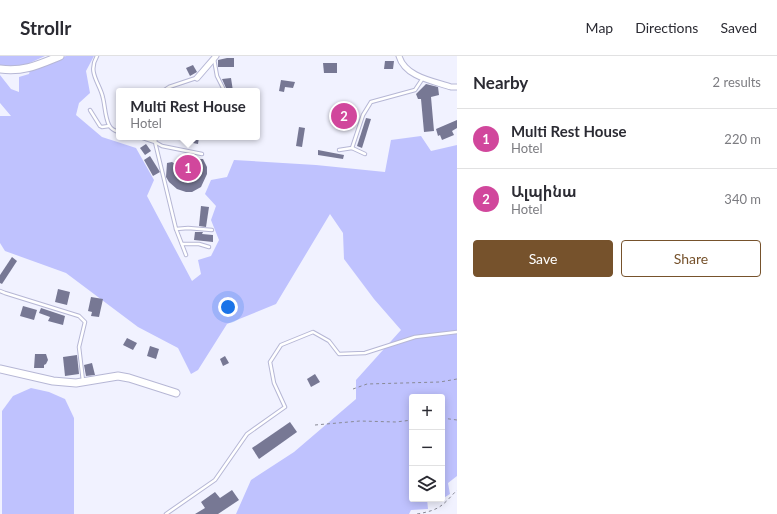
<!DOCTYPE html>
<meta charset="utf-8">
<style>
:root{--surface:#fff;--page:#f7f7f7;--text:#2b2b33;--muted:#7c7c81;--line:#e1e1e2;--accent:#76522c}
body{margin:0;font-family:Lato,"Noto Sans Armenian",sans-serif;background:var(--page);color:var(--text)}
.controls{position:absolute;right:12px;bottom:12px;display:grid;overflow:hidden;border-radius:4px;box-shadow:0 2px 10px #0003}
.controls button{width:36px;height:36px;display:grid;place-items:center;padding:0;border:0;border-bottom:1px solid var(--line);background:var(--surface);color:var(--text);font:20px sans-serif}
.you{position:absolute;left:228px;top:251px;width:14px;height:14px;margin:-10px;border:3px solid #fff;border-radius:50%;background:#1a73e8;box-shadow:0 0 0 6px #1a73e833}
.badge{display:grid;place-items:center;width:26px;height:26px;border-radius:50%;background:var(--accent);color:#fff;font-size:13px;font-weight:700}
.pin{position:absolute;translate:-50% -50%;border:2px solid #fff;box-shadow:0 1px 4px #0006}
.popup{position:absolute;left:116px;top:32px;width:144px;height:52px;box-sizing:border-box;display:grid;place-content:center;border-radius:4px;background:var(--surface);filter:drop-shadow(0 1px 3px #0005);font-size:13px;white-space:nowrap;color:var(--muted)}
.popup b{font-size:15px;color:var(--text)}
.popup::after{content:'';position:absolute;left:50%;top:100%;margin-left:-8px;border:8px solid transparent;border-top-color:var(--surface)}
.list{margin:0;padding:0;list-style:none}
h2{display:flex;justify-content:space-between;align-items:center;height:52px;margin:0;padding:0 16px;font-size:17px}
h2 small{font-size:13px;font-weight:400;color:var(--muted)}
.list li{display:grid;grid-template-columns:26px 1fr auto;gap:12px;align-items:center;box-sizing:border-box;height:60px;padding:0 16px;border-top:1px solid var(--line)}
.list b{display:block;font-size:15px;white-space:nowrap}
.list p{margin:0;font-size:13px;white-space:nowrap;color:var(--muted)}
.list em{font-size:13px;font-style:normal;color:var(--muted)}
.actions{display:flex;gap:8px;padding:12px 16px}
.actions a{flex:1;padding:9px 0;border:1px solid var(--accent);border-radius:4px;text-align:center;font-size:14px;color:var(--accent)}
.actions .main{background:var(--accent);color:#fff}
.icon{flex:none;width:22px;height:22px;fill:none;stroke:currentColor;stroke-width:2;stroke-linecap:round;stroke-linejoin:round}
.map{position:relative;flex:none;width:457px;height:458px;overflow:hidden}
header{display:flex;align-items:center;gap:24px;box-sizing:border-box;height:56px;padding:0 20px;background:var(--surface);border-bottom:1px solid var(--line)}
header strong{font-size:19px}
nav{display:flex;gap:22px;margin-inline-start:auto;font-size:14px}
main{display:flex}
aside{flex:1;background:var(--surface)}
.map>svg:first-child{display:block}
</style>
<header>
<strong>Strollr</strong>
<nav><a>Map</a><a>Directions</a><a>Saved</a></nav>
</header>
<main>
<div class="map">
<svg width="457" height="458" viewBox="0 0 457 458">
<rect width="100%" height="100%" fill="#f1f2ff"/>
<!-- green -->
<g fill="#bfc2fe">
<path d="M0,0H45L21,11L0,9Z"/>
<path d="M66,0H94L86,15L90,37L79,47L76,59L102,81L136,92L154,124L147,140L192,225L201,218L198,204L211,200L219,184L211,164L216,150L205,138L211,124L227,121L234,104L316,109L385,116L391,84L421,80L431,95L457,89V420L448,427L450,438L442,443V341H412V443H427L428,453L411,454L409,458H236L251,424L294,396L356,343V324L401,274L374,243L344,203L343,177L330,158L276,248L227,268L198,314L191,318L178,292L138,271L66,217L5,195L0,187V60H11L0,47V19L11,33L19,36V21L29,18L30,14Z"/>
<path d="M31,332L49,336L65,343L74,362V458H2V355L13,340Z"/>
</g>
<!-- building -->
<g fill="#777894">
<path d="M227,2H234V11H218V4Z"/>
<path d="M385,5H394L393,13H384Z"/>
<path d="M323,7H337V17H324Z"/>
<path d="M193,9L197,16L190,20L186,12Z"/>
<path d="M231,22L233,35H224L226,32L222,23Z"/>
<path d="M281,24L295,26L293,32L285,31L284,36L279,35Z"/>
<path d="M426,28L438,31L439,39L431,41L434,75L424,76L421,43H418L416,38Z"/>
<path d="M349,52L358,54L356,66L330,61L331,56L338,58L339,55L345,56L346,54H349Z"/>
<path d="M366,62L371,63L362,92L357,90Z"/>
<path d="M457,64V72L452,75L454,79L442,84L440,79L438,80L436,73Z"/>
<path d="M299,71L305,72L302,91L296,90Z"/>
<path d="M184,81H199L198,88L183,85Z"/>
<path d="M146,88L151,95L145,99L140,92Z"/>
<path d="M318,94L344,99L343,103L318,99Z"/>
<path d="M150,100L160,116L153,120L144,104Z"/>
<path d="M197,103H203L207,111V118L201,131L192,136H186L177,133L169,126L166,121L167,107L172,106L175,108L177,113L184,106L193,108Z"/>
<path d="M201,150L209,151L206,171L199,170Z"/>
<path d="M195,176H203L202,178L213,179V186L194,184Z"/>
<path d="M12,201L17,205L2,228L0,227V219Z"/>
<path d="M58,233L70,236L67,249L55,246Z"/>
<path d="M91,241L103,243L99,261L91,260L92,256L88,255Z"/>
<path d="M23,250L37,254L34,264L20,260Z"/>
<path d="M41,252L65,260L63,269L48,265L50,261L39,257Z"/>
<path d="M127,282L137,287L133,294L123,289Z"/>
<path d="M150,290L159,293L156,303L147,300Z"/>
<path d="M35,298H46L48,304L46,308L44,309V312H34Z"/>
<path d="M77,299L79,318L65,320L63,301Z"/>
<path d="M225,300L229,307L223,310L220,303Z"/>
<path d="M92,307L95,319L86,320L84,309Z"/>
<path d="M315,318L320,326L311,331L307,323Z"/>
<path d="M290,366L297,376L259,403L252,392Z"/>
<path d="M232,434L239,444L218,458H195L205,452L201,446L215,436L220,442Z"/>
</g>
<g fill="none" stroke-linecap="round" stroke-linejoin="round">
<defs>
<g id="lane">
<path d="M97,0C87,17 100,27 103,42C105,50 105,61 109,69C111,73 115,75 119,76"/>
<path d="M214,3L217,20L223,32"/>
<path d="M163,35L169,31L196,22"/>
<path d="M90,54L100,70L102,71L109,70"/>
<path d="M140,81L155,86L176,173L186,199"/>
<path d="M156,81L155,86L162,90L202,98"/>
<path d="M352,92L365,98"/>
<path d="M339,94L352,92L363,59L371,46L415,34L423,22"/>
<path d="M176,173L188,172L212,174"/>
<path d="M182,188H199L209,191"/>
<path d="M0,235L5,237L79,260L85,266L79,291L83,325"/>
<path d="M166,458L215,424L247,378L285,351L274,327L270,306L281,289L313,276L329,285L339,298L365,297L415,281L457,276"/>
</g>
<g id="street">
<path d="M399,0C405,21 433,25 451,31H457"/>
<path d="M197,22L216,0"/>
</g>
<g id="secondary">
<path d="M0,13C24,16 38,9 60,0"/>
<path d="M0,313L53,325L76,327L118,320L129,322L176,337"/>
</g>
</defs>
<!-- lane casing -->
<use href="#lane" stroke="#b6b7d5" stroke-width="4.5"/>
<!-- street casing -->
<use href="#street" stroke="#b6b7d5" stroke-width="7"/>
<!-- secondary casing -->
<use href="#secondary" stroke="#b6b7d5" stroke-width="9"/>
<!-- path -->
<g stroke="#898a96" stroke-width="1" stroke-dasharray="3 3" stroke-linecap="butt">
<path d="M353,333L367,328L440,326L457,323"/>
<path d="M442,362L457,364"/>
<path d="M315,369L360,365L396,366L412,364"/>
<path d="M417,458C440,454 442,450 457,434"/>
</g>
<!-- lane -->
<use href="#lane" stroke="#fff" stroke-width="2.5"/>
<!-- street -->
<use href="#street" stroke="#fff" stroke-width="5"/>
<!-- secondary -->
<use href="#secondary" stroke="#fff" stroke-width="7"/>
</g>
</svg>
<div class="controls">
<button>+</button>
<button>−</button>
<button><svg class="icon" aria-label="layers" viewBox="0 0 24 24"><path d="M12 4l9 5-9 5-9-5zM3 14l9 5 9-5"/></svg></button>
</div>
<div class="you"></div>
<div class="pin badge" style="left:188px;top:112px;background:#d1479c">1</div>
<div class="popup"><b>Multi Rest House</b>Hotel</div>
<div class="pin badge" style="left:344px;top:60px;background:#d1479c">2</div>
</div>
<aside>
<h2>Nearby<small>2 results</small></h2>
<ul class="list">
<li><span class="badge" style="background:#d1479c">1</span><div><b>Multi Rest House</b><p>Hotel</p></div><em>220 m</em></li>
<li><span class="badge" style="background:#d1479c">2</span><div><b>Ալպինա</b><p>Hotel</p></div><em>340 m</em></li>
</ul>
<div class="actions"><a class="main">Save</a><a>Share</a></div>
</aside>
</main>
